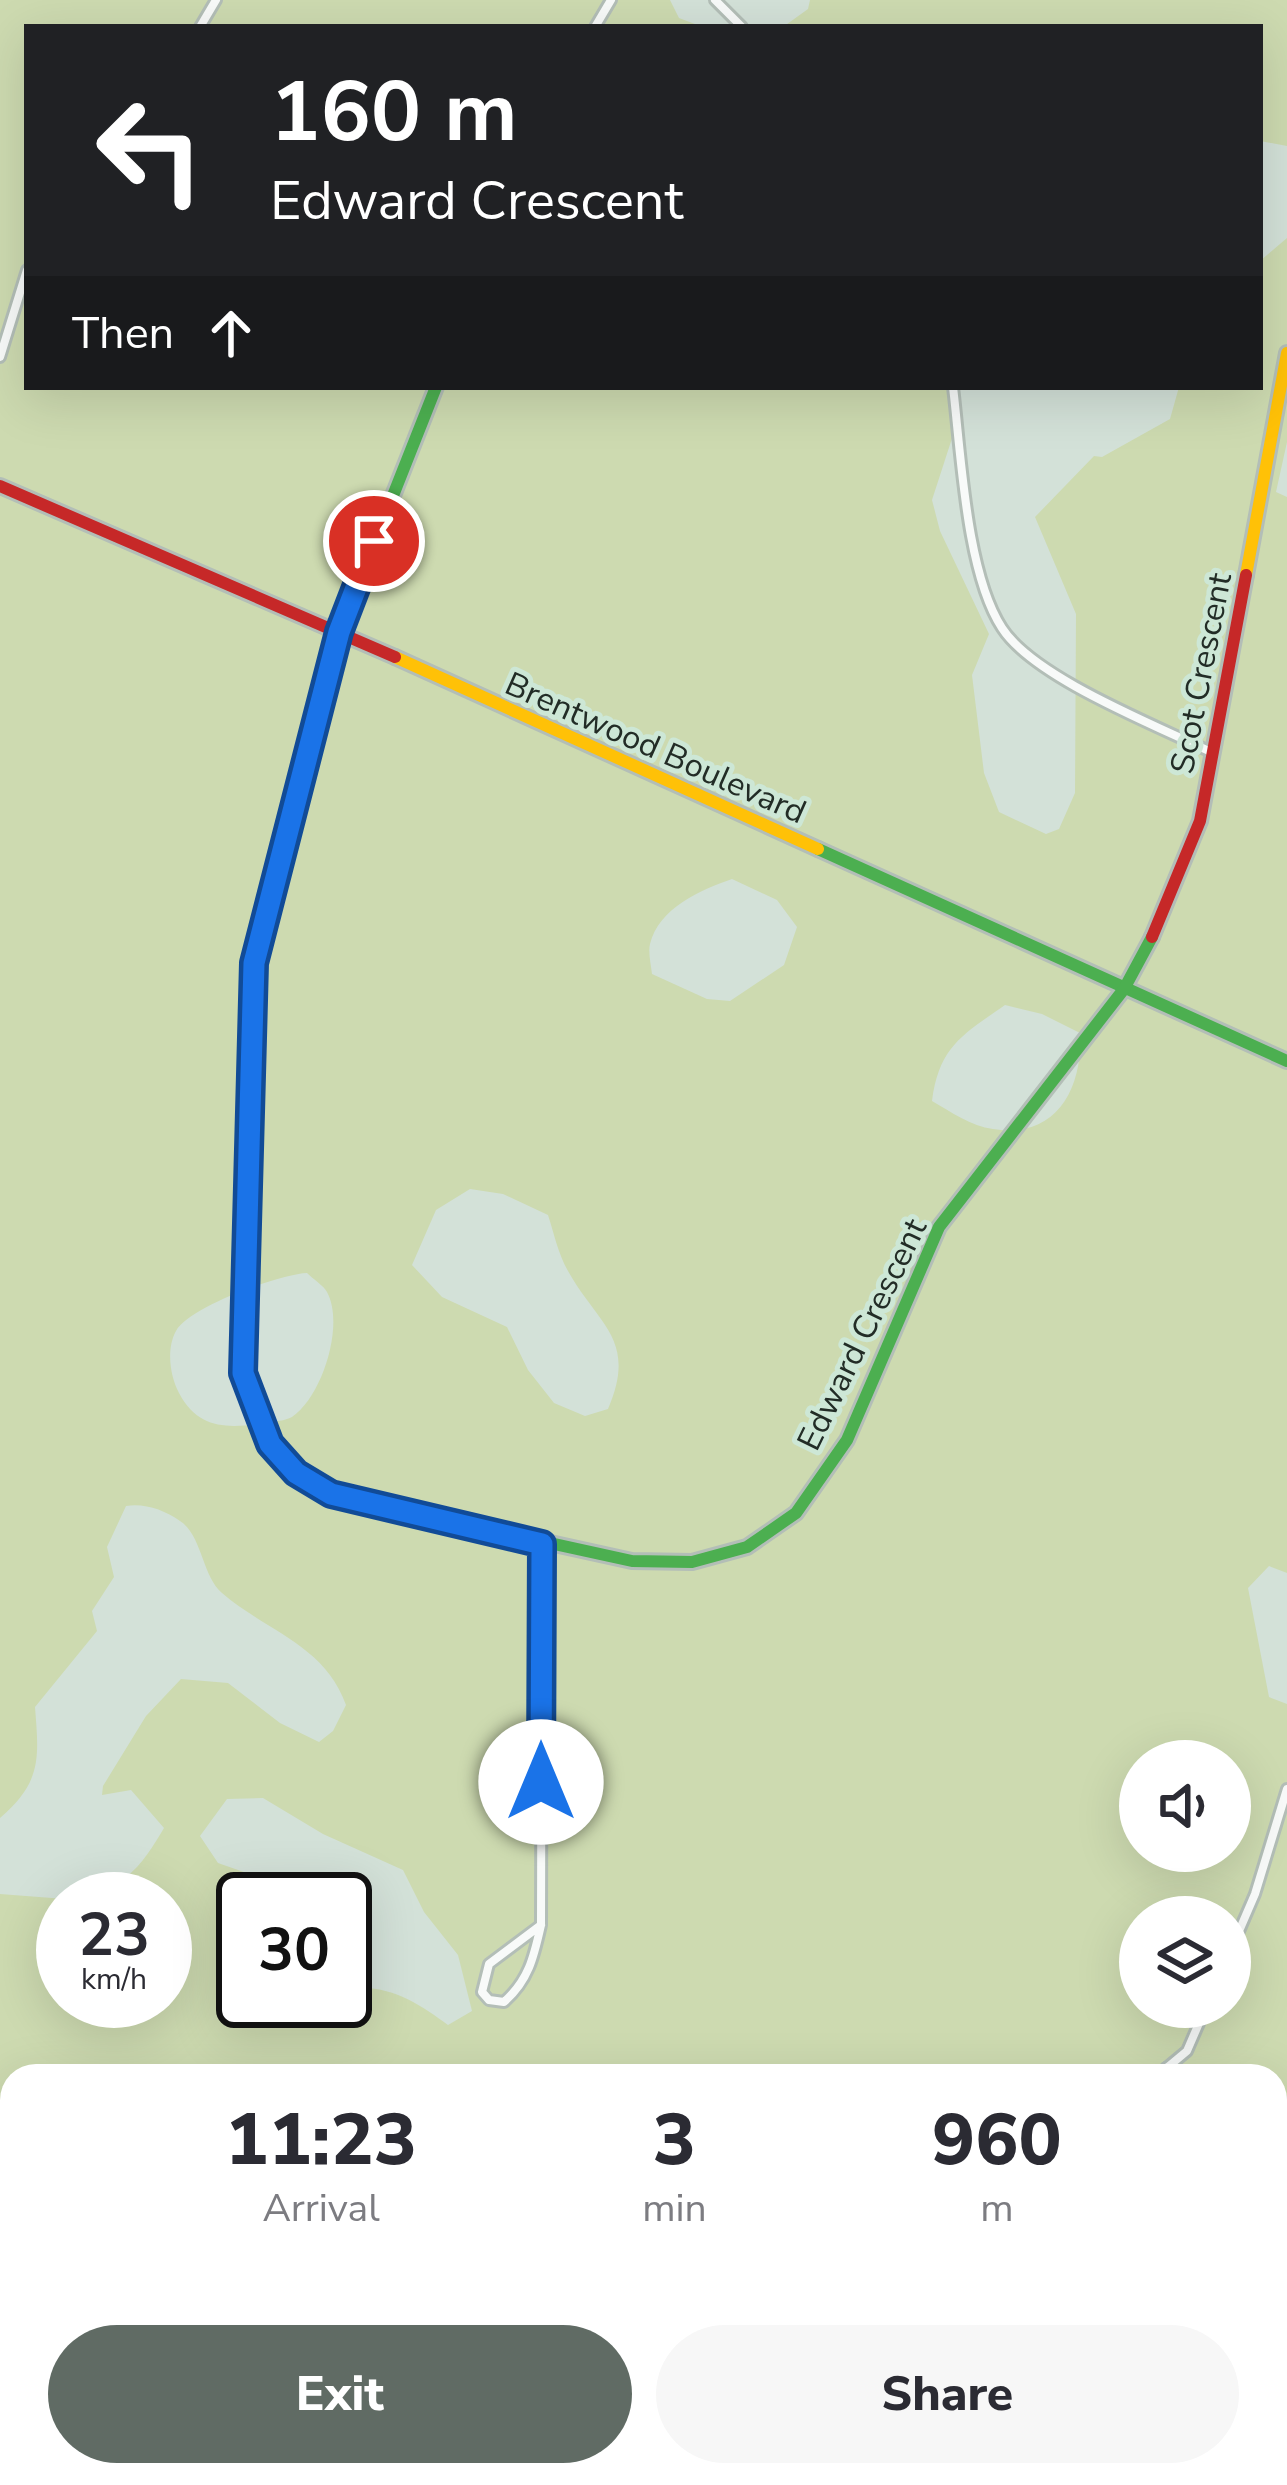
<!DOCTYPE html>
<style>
:root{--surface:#fff;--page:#f7f7f7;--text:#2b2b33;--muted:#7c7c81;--accent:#606b64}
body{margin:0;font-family:"Nunito Sans",sans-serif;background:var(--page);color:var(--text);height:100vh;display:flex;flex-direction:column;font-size:45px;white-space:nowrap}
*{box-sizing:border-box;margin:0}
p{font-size:39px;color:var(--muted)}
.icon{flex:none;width:66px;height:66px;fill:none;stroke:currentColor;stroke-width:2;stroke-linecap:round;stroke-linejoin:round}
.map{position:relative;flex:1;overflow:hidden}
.details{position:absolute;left:0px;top:2064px;width:1287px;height:423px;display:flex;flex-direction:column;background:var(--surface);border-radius:36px 36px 0 0;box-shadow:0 12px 48px #0002}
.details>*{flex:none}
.top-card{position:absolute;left:24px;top:24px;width:1239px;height:366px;border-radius:0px;box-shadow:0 12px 48px #0002;background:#202124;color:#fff;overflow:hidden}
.fabs{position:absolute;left:1119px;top:1740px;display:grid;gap:24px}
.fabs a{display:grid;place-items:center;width:132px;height:132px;border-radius:50%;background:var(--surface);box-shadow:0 12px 48px #0002;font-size:60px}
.speed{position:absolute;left:36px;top:1872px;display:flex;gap:24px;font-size:60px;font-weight:700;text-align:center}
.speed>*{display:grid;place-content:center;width:156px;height:156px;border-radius:50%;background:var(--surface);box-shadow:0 12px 48px #0002;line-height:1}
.speed small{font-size:30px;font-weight:400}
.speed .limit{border:6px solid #111;border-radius:18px;background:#fff;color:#111}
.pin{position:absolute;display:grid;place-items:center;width:102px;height:102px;color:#fff;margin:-51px;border:6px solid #fff;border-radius:50%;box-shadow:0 3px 12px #0007}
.me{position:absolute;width:132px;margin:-66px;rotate:0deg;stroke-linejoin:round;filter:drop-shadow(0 0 9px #0008)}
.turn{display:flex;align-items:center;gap:42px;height:252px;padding:0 48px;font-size:54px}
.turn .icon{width:156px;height:156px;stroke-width:2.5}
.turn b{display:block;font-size:84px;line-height:102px}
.then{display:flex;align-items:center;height:114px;padding:0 48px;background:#0003;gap:24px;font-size:45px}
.eta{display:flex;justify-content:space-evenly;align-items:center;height:204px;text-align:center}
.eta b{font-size:72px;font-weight:800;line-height:84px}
.cta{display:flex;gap:24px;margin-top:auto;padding:24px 48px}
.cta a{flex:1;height:138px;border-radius:72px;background:var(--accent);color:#fff;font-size:48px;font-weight:800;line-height:138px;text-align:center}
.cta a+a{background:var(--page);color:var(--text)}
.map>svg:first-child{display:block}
.green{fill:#cddab0;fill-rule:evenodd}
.water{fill:#6bbaba}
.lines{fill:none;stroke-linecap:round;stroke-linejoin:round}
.street-casing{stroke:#b3beb7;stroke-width:14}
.fast-casing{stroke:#b3beb7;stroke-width:18}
.slow-casing{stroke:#b3beb7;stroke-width:18}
.jam-casing{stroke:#b3beb7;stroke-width:18}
.street{stroke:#f8faf9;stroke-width:8}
.fast{stroke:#4caf50;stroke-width:12}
.slow{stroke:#ffc107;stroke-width:12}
.jam{stroke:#c62828;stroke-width:12}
.route-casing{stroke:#114b97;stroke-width:30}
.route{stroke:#1a73e8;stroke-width:21}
.labels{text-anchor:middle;stroke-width:10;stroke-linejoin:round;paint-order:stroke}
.street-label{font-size:33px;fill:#222c26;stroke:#cde7d6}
</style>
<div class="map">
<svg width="1287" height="2485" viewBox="0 0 1287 2485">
<rect width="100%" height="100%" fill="#d3e1d8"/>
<g class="green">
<path d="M0 0H670L679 18 703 27H27V387H951L956 426 932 500 940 531 989 634 972 675 984 773 999 812 1046 834 1059 829 1075 793 1076 614 1035 517 1094 456 1102 457 1170 419 1179 387H1260V261L1287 238V442L1276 492 1287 497V1573L1269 1566 1248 1588 1269 1697 1287 1704V2095L1275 2122V2076H12V2153L0 2139V1894L65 1899 63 2001H165V1899H70C124 1885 135 1877 164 1828L131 1790 102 1795 103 1786 146 1716 181 1679 228 1683 280 1723 319 1742 333 1731 346 1705C325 1645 266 1631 222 1593 202 1576 202 1535 180 1521 164 1510 145 1503 126 1506L107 1547 114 1577 92 1611 97 1631 35 1707C39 1758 42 1782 0 1818ZM732 879 777 900 797 927 784 965 730 1001 707 999 652 974C651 965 648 952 650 944 659 908 700 890 732 879ZM1005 1005 1042 1014 1080 1033C1083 1088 1057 1139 993 1129 971 1126 951 1112 932 1101 939 1047 962 1035 1005 1005ZM470 1189 503 1194 548 1215C554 1233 558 1254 568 1271 598 1325 638 1339 608 1409L585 1416 554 1403 528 1370 507 1327 442 1297 412 1265 436 1210ZM307 1273C313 1279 324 1286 327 1292 345 1325 322 1397 292 1417 285 1421 275 1421 266 1423 230 1428 199 1431 179 1393 170 1376 166 1349 176 1331 189 1307 280 1274 307 1273ZM1140 1761H1230V1851H1140ZM263 1798 323 1834 403 1870 424 1912 458 1955 472 2011 448 2025C419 2003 384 1981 345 1990V2001H243V1899H302L298 1891 218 1863 200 1836 227 1799ZM1140 1917H1230V2007H1140Z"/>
<path d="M810 0H1287V146L1260 141V27H783L808 9Z"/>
<path d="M0 2394 12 2396V2475H190L182 2485H0Z"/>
</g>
<path class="water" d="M1275 2436 1287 2456V2485H1131L1132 2475H1275Z"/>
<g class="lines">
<defs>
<g id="street">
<path d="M715 0 742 27"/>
<path d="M200 27 216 0"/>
<path d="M595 27 611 0"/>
<path d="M0 357 27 270"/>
<path d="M953 387C961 453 966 573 1002 628 1034 678 1158 726 1213 753"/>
<path d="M541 1925 489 1964 482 1992 489 2000 504 2002C529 1980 534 1956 541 1925L542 1544"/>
<path d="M1230 1952 1255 1894 1287 1789"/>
<path d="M1166 2068 1180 2076"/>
<path d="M1157 2076 1187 2051 1206 2007"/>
<path d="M1275 2126 1287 2131"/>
<path d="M0 2307 12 2312"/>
<path d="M141 2475 146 2485"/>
<path d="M970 2475 972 2485"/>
<path d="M473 2485 477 2475"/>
</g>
<g id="fast">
<path d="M818 849 1287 1061"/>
<path d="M266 917 339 632 436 387"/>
<path d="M404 1511 632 1561 692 1562 747 1547 796 1513 847 1440 939 1227 1124 989 1152 937"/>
</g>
<g id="slow">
<path d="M1246 575 1287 353"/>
<path d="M395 657 818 849"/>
</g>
<g id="jam">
<path d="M0 486 395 657"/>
<path d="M266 917 254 963 243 1373 270 1444 296 1473 331 1494 404 1511"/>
<path d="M1152 937 1200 821 1246 575"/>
</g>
</defs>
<use href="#street" class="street-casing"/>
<use href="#fast" class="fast-casing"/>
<use href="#slow" class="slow-casing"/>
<use href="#jam" class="jam-casing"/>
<use href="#street" class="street"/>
<use href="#fast" class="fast"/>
<use href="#slow" class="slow"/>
<use href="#jam" class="jam"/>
</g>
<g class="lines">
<defs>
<path id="route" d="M374 541 339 632 254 963 243 1373 270 1444 296 1473 331 1494 542 1544 541 1782"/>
</defs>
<use href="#route" class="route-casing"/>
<use href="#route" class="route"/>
</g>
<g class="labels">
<g class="street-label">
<text transform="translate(1200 673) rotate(-79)" y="12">Scot Crescent</text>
<text transform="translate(656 747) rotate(24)" y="12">Brentwood Boulevard</text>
<text transform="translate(861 1334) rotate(-64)" y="12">Edward Crescent</text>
</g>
</g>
</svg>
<div class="fabs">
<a><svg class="icon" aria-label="sound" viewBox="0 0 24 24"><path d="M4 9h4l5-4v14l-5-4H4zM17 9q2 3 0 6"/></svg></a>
<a><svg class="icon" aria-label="layers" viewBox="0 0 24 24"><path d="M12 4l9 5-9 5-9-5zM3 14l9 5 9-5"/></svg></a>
</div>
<div class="speed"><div>23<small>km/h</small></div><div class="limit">30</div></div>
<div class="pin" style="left:374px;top:541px;background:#d93025"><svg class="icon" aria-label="arrive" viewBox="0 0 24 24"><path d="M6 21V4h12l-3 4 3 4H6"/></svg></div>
<svg class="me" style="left:541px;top:1782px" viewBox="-20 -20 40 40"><circle r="19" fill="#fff"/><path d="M0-13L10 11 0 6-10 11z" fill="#1a73e8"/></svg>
<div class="top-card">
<div class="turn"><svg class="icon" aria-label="left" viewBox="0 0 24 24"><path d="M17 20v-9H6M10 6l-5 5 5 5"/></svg><div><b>160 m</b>Edward Crescent</div></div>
<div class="then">Then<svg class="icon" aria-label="ahead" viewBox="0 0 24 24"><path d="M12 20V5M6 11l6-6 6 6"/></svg></div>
</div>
<section class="details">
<div class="eta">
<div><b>11:23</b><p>Arrival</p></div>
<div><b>3</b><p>min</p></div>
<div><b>960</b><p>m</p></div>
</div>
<div class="cta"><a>Exit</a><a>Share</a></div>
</section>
</div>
